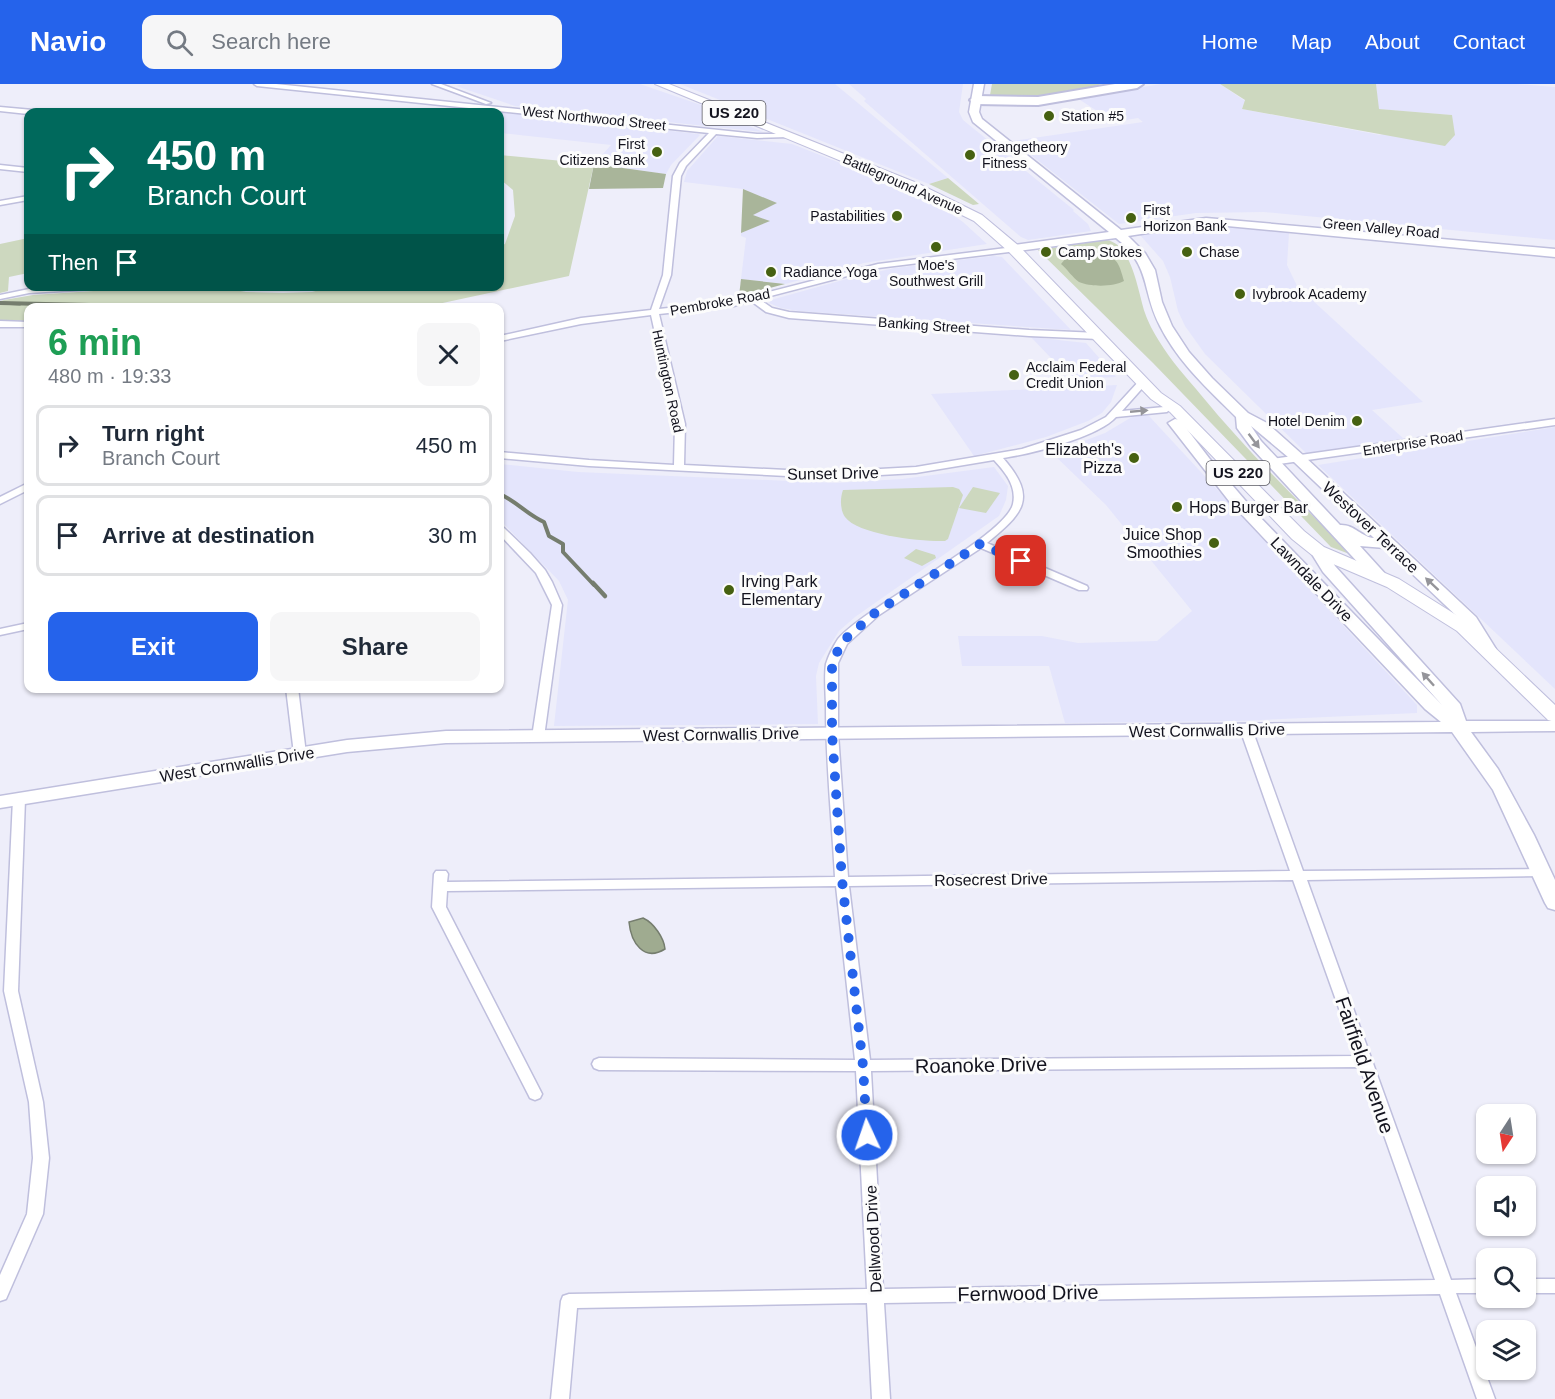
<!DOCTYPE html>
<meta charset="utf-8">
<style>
:root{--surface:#fff;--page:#f6f6f7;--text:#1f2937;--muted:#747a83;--line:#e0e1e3;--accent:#2563eb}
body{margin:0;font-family:Arial,sans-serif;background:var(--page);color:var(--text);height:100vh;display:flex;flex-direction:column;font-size:22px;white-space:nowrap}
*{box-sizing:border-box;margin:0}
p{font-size:20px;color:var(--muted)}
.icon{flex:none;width:33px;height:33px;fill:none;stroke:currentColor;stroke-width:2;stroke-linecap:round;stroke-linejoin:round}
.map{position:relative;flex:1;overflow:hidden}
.details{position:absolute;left:24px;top:219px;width:480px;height:390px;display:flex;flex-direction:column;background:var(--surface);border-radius:12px;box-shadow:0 2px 4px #0004}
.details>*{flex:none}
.guide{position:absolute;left:24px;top:24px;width:480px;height:183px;border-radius:12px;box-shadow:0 2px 4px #0004;background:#00695c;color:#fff;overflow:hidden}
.needle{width:39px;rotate:192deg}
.tools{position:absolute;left:1476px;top:1020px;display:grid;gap:12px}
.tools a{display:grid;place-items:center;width:60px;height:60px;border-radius:12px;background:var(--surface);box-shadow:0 2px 4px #0004;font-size:30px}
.pin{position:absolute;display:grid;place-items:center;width:51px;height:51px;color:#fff;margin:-26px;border-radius:12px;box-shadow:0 3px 9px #0006}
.me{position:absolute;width:66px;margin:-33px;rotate:357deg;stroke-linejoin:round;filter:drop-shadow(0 0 4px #0008)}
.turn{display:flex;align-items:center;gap:21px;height:126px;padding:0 24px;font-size:27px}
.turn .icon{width:78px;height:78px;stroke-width:2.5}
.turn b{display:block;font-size:42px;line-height:51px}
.then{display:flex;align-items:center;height:57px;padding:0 24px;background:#0003;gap:12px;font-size:22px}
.round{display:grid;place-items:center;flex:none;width:63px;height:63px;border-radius:12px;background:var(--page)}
.headline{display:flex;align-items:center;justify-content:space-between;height:102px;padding:0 24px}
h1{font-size:36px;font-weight:700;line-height:45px;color:#1e9e55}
.primary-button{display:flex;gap:12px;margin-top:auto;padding:12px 24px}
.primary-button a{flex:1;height:69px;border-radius:12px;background:var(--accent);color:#fff;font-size:24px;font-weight:700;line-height:69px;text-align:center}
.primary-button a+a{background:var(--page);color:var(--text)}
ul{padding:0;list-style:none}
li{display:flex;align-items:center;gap:18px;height:81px;margin:0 12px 9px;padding:0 12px;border:3px solid var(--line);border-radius:12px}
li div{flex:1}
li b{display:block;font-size:22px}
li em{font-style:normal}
header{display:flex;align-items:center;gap:36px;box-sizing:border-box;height:84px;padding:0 30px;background:var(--accent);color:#fff}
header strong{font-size:28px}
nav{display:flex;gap:33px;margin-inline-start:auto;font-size:21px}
.search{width:420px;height:54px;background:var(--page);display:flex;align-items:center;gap:15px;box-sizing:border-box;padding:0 21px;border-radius:12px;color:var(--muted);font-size:22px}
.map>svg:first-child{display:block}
.built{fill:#e4e5fc}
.green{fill:#cdd8bf}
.forest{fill:#a9b59a}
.water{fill:#9fab90;stroke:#757d6e;stroke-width:1.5}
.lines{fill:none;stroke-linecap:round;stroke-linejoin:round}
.stream-far2{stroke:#757d6e;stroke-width:3}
.stream-far1{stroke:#757d6e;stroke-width:4}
.stream{stroke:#757d6e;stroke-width:4.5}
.street-casing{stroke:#bfbfdd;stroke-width:3}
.secondary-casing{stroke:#bfbfdd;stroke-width:3}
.primary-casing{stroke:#bfbfdd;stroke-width:2}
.highway-casing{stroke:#bfbfdd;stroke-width:4}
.street{fill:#fff;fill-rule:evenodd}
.secondary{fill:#fff;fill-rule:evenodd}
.primary{fill:#fff;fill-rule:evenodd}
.highway{fill:#fff;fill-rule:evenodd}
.oneway{fill:#95959a}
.route{stroke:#2563eb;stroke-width:10;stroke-dasharray:0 18}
.poi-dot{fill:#466111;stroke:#fcfcfc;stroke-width:2}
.labels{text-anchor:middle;stroke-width:6;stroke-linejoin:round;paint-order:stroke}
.far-poi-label{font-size:14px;fill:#13131e;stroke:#fcfcfc;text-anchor:start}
.far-street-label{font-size:14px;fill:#13131e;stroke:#fcfcfc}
.shield{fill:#fcfcfc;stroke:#595961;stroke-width:1.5}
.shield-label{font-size:15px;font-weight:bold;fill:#13131e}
.poi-label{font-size:16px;fill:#13131e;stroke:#fcfcfc;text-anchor:end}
.street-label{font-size:16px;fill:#13131e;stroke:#fcfcfc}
.near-street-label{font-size:20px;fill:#13131e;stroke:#fcfcfc}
</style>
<header>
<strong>Navio</strong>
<div class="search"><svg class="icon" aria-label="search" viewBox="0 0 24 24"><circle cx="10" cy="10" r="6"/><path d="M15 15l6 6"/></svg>Search here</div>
<nav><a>Home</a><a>Map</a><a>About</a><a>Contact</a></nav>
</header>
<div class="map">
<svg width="1555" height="1315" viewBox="0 0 1555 1315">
<rect width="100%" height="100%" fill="#eeeefa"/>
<g class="built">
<path d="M463 0H640L701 21 763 48 515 22 456 2Z"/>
<path d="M680 0H835L948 94 929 100Z"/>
<path d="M849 0H963L959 28 963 36 1074 126 1073 127 1088 140 1091 147 1028 156 1021 153 864 17 866 15Z"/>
<path d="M1161 0H1220L1245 17 1242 25 1380 51 1452 31 1378 25 1376 0H1516L1555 3V156L1264 128 1196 129 1119 140 1013 57 1143 38 1138 34 1114 38 1077 14Z"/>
<path d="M470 24 698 50 700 51 671 81 666 90 594 80 611 61 500 49V28H465Z"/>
<path d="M718 52 792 60 886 97 938 121 963 138 987 160 864 179 785 200 741 195 746 154 741 152V149L769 137 752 131 776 119 743 105 684 98 687 87Z"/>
<path d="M1217 140 1284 146 1289 149 1287 181 1297 202 1423 318 1372 326 1404 355 1306 369 1205 270 1185 242 1178 227 1170 193 1163 177 1140 151Z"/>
<path d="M993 172 1002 173 1071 246 798 227 781 224 769 219 771 216 850 194 895 184Z"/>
<path d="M1031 253 1086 259 1116 293 1071 295Z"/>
<path d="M1117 301 1111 318 1102 329 1088 337 1046 353 974 372 931 310Z"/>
<path d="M1145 331 1149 332 1417 621V629L1238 637 1065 639 1049 582H962L958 552H1042L1078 559 1157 557 1192 527 1106 421 1052 369 1105 349 1132 333Z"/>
<path d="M1555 343V605L1318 381Z"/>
<path d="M500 380 578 388 836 399 902 395 994 383 1008 402 1006 416 999 432 855 533 839 547 819 579 816 592 818 640 554 642 568 516 559 497 500 436Z"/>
</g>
<g class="green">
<path d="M992 0H1102C1072 9 1022 17 990 11Z"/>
<path d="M1220 0H1376L1379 25 1452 31 1455 51 1445 62 1242 25 1245 16Z"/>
<path d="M500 71 594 80 569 192 424 223 28 224V237L0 236V217L4 216 33 211 154 203H219L246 208 283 209 312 208 334 202H500V162L505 160 515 132 513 106 500 95Z"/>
<path d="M948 94 979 120 973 121 929 100Z"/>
<path d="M28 154V189L9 193 8 207 0 209V160Z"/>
<path d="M1106 156C1132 159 1138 208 1145 229 1148 238 1154 249 1159 257 1171 277 1187 294 1201 311 1248 368 1300 419 1352 471L1331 463 1153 279 1038 166Z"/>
<path d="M953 403 959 405 963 411 948 455 945 457C923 458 858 451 845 433 840 426 840 414 843 406Z"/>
<path d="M973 403 1000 409 986 429 959 424Z"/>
<path d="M916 465 935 471 936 474 922 482 904 474Z"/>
</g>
<g class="forest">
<path d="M594 80 666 90 663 104 589 105Z"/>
<path d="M743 105 777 119 753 131 770 137 741 149Z"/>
<path d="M1097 168C1117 172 1119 179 1124 197 1114 203 1090 203 1079 198 1073 194 1067 185 1061 180L1066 174Z"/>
<path d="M741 195 785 200 739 212Z"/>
</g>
<path class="water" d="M643 834C654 839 664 854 665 865 644 878 631 859 629 838Z"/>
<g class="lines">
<path class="stream-far2" d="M0 219 20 220"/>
<g class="stream-far1">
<path d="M0 219 90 221 120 224"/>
<path d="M500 410C517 418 528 431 544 438L549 452 563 460V468L594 501"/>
</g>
<path class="stream" d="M593 499 605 512"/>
<defs>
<g id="street">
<path d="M254 0H276L757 50H790V52L788 53 757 54 716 50 686 82 681 92 671 191 659 225 734 217 878 180 1014 163H1017V167L878 184 759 215 772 224 789 228 1029 246 1099 249 1103 252 1099 255 1029 252 789 234 766 228 751 217 734 222 659 230 685 340 684 381 826 388 916 383 1022 365 1081 346 1106 333 1140 296H1146V300L1122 327 1164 323 1169 326 1167 328 1116 333C1098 353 1031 370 1003 374 1039 415 1022 430 987 459L1087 502 1088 504 1087 506H1079L981 464 879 531 847 560 838 579V649L848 793 1290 787 1240 645 1246 641 1252 645 1303 787 1546 785 1548 788 1546 791 1541 792 1307 796 1451 1196 1486 1195V1209H1456L1495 1315H1477L1440 1210 884 1219 890 1315H872L867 1219 577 1224 569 1315H551L561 1217 563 1212 569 1210 867 1205 856 987 599 986 594 984 592 980 594 976 599 974 855 976 836 802 447 807 446 823 542 1010 540 1014 535 1016 530 1014 528 1010 432 823 434 790 436 787H446L448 790 447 798 835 793C832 737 826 681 826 625 826 611 824 594 826 580 828 573 834 561 838 555 869 520 1005 453 1013 420 1017 402 1005 388 994 376L916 389 826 394 589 382 500 374V368L589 376 674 381 675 340 651 231 581 240 500 257V252L581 234 651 226 663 191 673 92 680 79 709 49 257 2ZM1293 796 1356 972 870 976 849 802ZM1360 983 1435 1196 883 1205 871 987Z"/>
<path d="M432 0H441L491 19 486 20Z"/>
<path d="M0 23 33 26 36 28 28 30 0 27Z"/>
<path d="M0 81 28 84V88L0 85Z"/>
<path d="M28 112V116L0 121V117Z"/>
<path d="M63 202H116L112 204 29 209 0 215V211L29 205Z"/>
<path d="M0 237 28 238V243H0Z"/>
<path d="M1555 335V341L1272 381 1267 378 1272 375Z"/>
<path d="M28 399V406L0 420V413Z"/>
<path d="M500 443 504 444 530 469 545 486 552 498 562 521 544 653 538 657 532 653 552 521 536 489 500 451Z"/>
<path d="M28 539V545L0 551V545Z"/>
<path d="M286 604H298L306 670 300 674 294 670Z"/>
<path d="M19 711 25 715 18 907 43 1018 49 1074 43 1130 6 1215 0 1217V1191L27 1130 33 1074 29 1018 4 907 13 715Z"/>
<rect x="1526" y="1195" width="29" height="14"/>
</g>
<g id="secondary">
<path d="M974 0H984L979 28 982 35 1121 146 1206 134 1555 165V173L1206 140 1128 152 1145 169 1155 186 1162 218 1172 242 1189 268 1212 294 1248 329 1267 339 1304 372 1476 533 1496 565 1494 569H1482L1464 539 1385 464 1360 462 1389 494 1387 497H1375L1251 363 1237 344 1236 333C1208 305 1178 278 1160 242 1141 206 1152 183 1116 154L1010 168 1008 165 1014 161 1109 148 973 38 969 28ZM1251 342 1294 378 1374 454C1361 453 1354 440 1340 441L1261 357Z"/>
<path d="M1175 335 1180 336 1209 374 1256 429 1442 621 1323 488 1310 467 1312 464H1324L1335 482 1460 620 1466 637H1555V647L1471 648 1498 685 1534 751 1555 796V826L1548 824 1545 819 1493 706 1452 648 446 659 347 668 0 724V712L347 656 446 647 1441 638 1425 625 1229 417 1168 339Z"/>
</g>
<path id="primary" d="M655 0H669L917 99 982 131 1019 162 1161 309 1180 322 1304 447 1324 463 1399 495 1469 539 1555 621V638L1548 636 1457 547 1387 503 1312 471 1292 455 1170 328 1151 315 1009 168 974 137 909 105Z"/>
<path id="highway" d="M1115 0H1143L1137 4 1038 21 976 20 970 16 976 12 1038 13Z"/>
</defs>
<use href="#street" class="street-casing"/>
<use href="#secondary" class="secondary-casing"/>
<use href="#primary" class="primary-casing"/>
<use href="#highway" class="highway-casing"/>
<use href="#street" class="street"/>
<use href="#secondary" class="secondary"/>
<use href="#primary" class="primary"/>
<use href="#highway" class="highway"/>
</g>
<defs><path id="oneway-solid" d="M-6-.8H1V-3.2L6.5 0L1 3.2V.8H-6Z" transform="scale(1.5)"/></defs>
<g class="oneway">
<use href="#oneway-solid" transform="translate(1139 327) rotate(-5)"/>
<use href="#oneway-solid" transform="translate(1254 357) rotate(53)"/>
<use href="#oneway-solid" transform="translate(1432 500) rotate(-137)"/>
<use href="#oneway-solid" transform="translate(1428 595) rotate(-132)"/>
</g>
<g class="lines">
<path class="route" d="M867 1051 863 982 842 796 832 649V579L842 558 875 529 980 460 1021 477"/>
</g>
<g class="poi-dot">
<circle cx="1049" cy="32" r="6"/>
<circle cx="657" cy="68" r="6"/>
<circle cx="970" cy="71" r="6"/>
<circle cx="897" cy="132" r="6"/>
<circle cx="1131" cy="134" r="6"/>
<circle cx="936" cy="163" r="6"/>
<circle cx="1046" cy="168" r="6"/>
<circle cx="1187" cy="168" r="6"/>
<circle cx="771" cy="188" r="6"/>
<circle cx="1240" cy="210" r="6"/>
<circle cx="1014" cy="291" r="6"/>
<circle cx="1357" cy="337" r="6"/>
<circle cx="1134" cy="374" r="6"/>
<circle cx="1177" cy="423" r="6"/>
<circle cx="1214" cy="459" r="6"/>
<circle cx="729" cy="506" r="6"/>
</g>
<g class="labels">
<g class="far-poi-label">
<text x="1061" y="37">Station #5</text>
<text x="645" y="65" text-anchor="end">First<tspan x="645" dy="16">Citizens Bank</tspan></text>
<text x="982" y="68">Orangetheory<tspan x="982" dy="16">Fitness</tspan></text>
<text x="1143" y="131">First<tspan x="1143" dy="16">Horizon Bank</tspan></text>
<text x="885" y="137" text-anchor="end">Pastabilities</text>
<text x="1058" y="173">Camp Stokes</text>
<text x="1199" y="173">Chase</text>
<text x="936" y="186" text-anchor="middle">Moe's<tspan x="936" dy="16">Southwest Grill</tspan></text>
<text x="783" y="193">Radiance Yoga</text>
<text x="1252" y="215">Ivybrook Academy</text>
<text x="1026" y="288">Acclaim Federal<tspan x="1026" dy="16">Credit Union</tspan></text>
<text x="1345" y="342" text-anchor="end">Hotel Denim</text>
</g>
<g class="far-street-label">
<text transform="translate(594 34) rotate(6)" y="5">West Northwood Street</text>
<text transform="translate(903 100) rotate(24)" y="5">Battleground Avenue</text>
<text transform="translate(1381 144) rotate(5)" y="5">Green Valley Road</text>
<text transform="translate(720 218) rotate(-10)" y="5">Pembroke Road</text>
<text transform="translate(924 241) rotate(4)" y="5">Banking Street</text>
<text transform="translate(668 297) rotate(78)" y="5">Huntington Road</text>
<text transform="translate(1413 359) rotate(-9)" y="5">Enterprise Road</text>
</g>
<g class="shield">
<rect x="702.5" y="17" width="63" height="24" rx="4.5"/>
<rect x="1206.5" y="377" width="63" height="24" rx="4.5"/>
</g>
<g class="shield-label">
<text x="734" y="34">US 220</text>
<text x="1238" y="394">US 220</text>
</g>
<g class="poi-label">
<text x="1122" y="371">Elizabeth's<tspan x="1122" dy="18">Pizza</tspan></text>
<text x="1189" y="429" text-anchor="start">Hops Burger Bar</text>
<text x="1202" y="456">Juice Shop<tspan x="1202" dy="18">Smoothies</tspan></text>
<text x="741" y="503" text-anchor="start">Irving Park<tspan x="741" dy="18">Elementary</tspan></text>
</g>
<g class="street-label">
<text transform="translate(833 389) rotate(-1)" y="6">Sunset Drive</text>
<text transform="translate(1371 443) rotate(43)" y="6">Westover Terrace</text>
<text transform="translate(1312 495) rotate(46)" y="6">Lawndale Drive</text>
<text transform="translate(1207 646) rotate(-1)" y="6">West Cornwallis Drive</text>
<text transform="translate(721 650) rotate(-1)" y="6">West Cornwallis Drive</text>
<text transform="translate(237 680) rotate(-9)" y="6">West Cornwallis Drive</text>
<text transform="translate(991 795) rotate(-1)" y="6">Rosecrest Drive</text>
<text transform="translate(873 1155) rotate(-93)" y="6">Dellwood Drive</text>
</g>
<g class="near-street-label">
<text transform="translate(981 981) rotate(-1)" y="7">Roanoke Drive</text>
<text transform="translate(1365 981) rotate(71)" y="7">Fairfield Avenue</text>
<text transform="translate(1028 1209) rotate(-1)" y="7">Fernwood Drive</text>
</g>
</g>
</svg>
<div class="tools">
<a><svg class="needle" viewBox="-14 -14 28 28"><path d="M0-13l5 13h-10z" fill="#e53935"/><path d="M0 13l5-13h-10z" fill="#747a83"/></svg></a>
<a><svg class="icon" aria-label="sound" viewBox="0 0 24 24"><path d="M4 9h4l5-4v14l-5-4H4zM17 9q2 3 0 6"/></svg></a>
<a><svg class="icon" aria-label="search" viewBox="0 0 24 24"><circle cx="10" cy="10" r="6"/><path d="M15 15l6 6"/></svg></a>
<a><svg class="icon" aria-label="layers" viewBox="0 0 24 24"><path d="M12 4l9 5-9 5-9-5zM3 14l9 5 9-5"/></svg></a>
</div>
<div class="pin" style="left:1021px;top:477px;background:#d93025"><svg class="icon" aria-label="arrive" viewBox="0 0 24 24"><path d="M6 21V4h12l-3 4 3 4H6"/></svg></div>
<svg class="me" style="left:867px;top:1051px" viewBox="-20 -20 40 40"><circle r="17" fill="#2563eb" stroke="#fff" stroke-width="3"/><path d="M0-11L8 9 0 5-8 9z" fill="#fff"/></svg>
<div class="guide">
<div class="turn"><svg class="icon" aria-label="right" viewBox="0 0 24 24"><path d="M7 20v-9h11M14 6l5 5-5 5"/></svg><div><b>450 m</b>Branch Court</div></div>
<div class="then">Then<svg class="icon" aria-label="arrive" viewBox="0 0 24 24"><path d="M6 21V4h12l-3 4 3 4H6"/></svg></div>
</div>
<section class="details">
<div class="headline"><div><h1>6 min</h1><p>480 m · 19:33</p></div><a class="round"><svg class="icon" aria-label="close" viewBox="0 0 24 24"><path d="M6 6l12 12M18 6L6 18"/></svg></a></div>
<ul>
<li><svg class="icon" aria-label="right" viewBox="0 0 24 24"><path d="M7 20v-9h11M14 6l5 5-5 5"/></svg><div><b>Turn right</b><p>Branch Court</p></div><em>450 m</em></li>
<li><svg class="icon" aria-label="arrive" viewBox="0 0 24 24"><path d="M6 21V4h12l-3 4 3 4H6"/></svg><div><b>Arrive at destination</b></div><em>30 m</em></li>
</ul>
<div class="primary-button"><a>Exit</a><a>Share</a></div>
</section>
</div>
